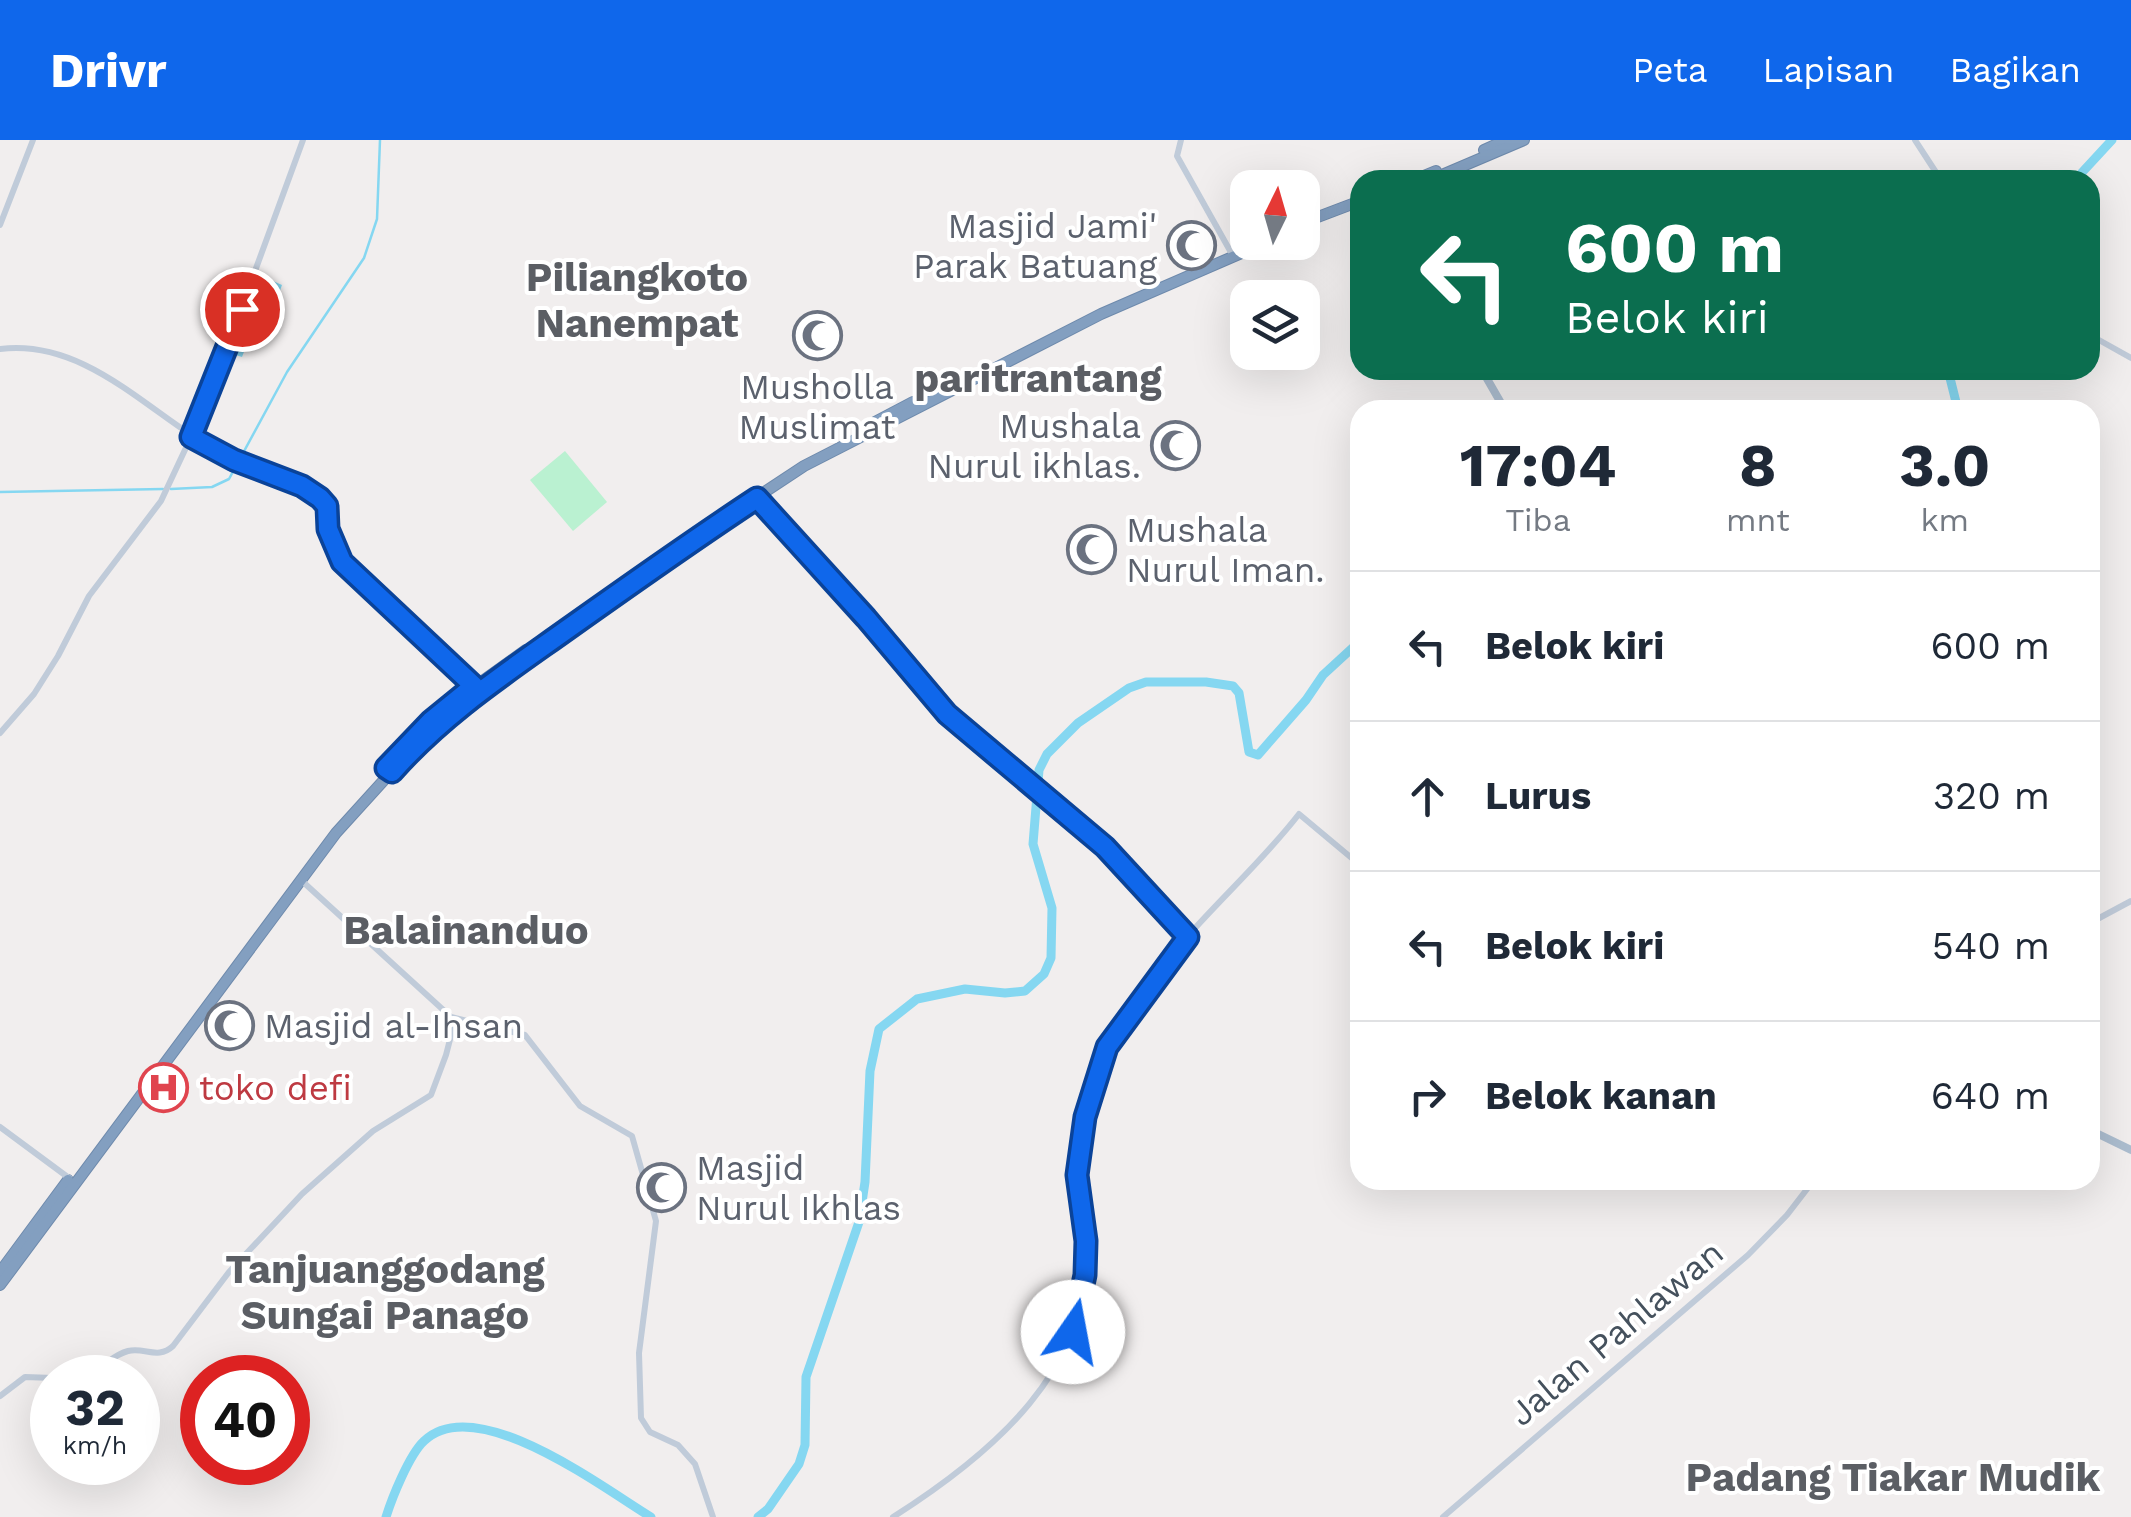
<!DOCTYPE html>
<html lang="id">
<style>
:root{--surface:#fff;--page:#f6f6f7;--text:#1f2937;--muted:#747a83;--line:#e0e1e3;--accent:#0f67eb}
body{margin:0;font-family:"Work Sans",sans-serif;background:var(--page);color:var(--text);height:100vh;display:flex;flex-direction:column;font-size:38px;white-space:nowrap}
*{box-sizing:border-box;margin:0}
p{font-size:32px;color:var(--muted)}
.icon{flex:none;width:55px;height:55px;fill:none;stroke:currentColor;stroke-width:2;stroke-linecap:round;stroke-linejoin:round}
.map{position:relative;flex:1;overflow:hidden}
.side{position:absolute;left:1350px;top:260px;width:750px;height:790px;display:flex;flex-direction:column;background:var(--surface);border-radius:30px;box-shadow:0 10px 40px #0002}
.side>*{flex:none}
.hud{position:absolute;left:1350px;top:30px;width:750px;height:210px;border-radius:30px;box-shadow:0 10px 40px #0002;background:#0b6e4f;color:#fff;overflow:hidden}
.needle{width:65px;rotate:5deg}
.controls{position:absolute;left:1230px;top:30px;display:grid;gap:20px}
.controls a{display:grid;place-items:center;width:90px;height:90px;border-radius:20px;background:var(--surface);box-shadow:0 10px 40px #0002;font-size:50px}
.speed{position:absolute;left:30px;top:1215px;display:flex;gap:20px;font-size:50px;font-weight:700;text-align:center}
.speed>*{display:grid;place-content:center;width:130px;height:130px;border-radius:50%;background:var(--surface);box-shadow:0 10px 40px #0002;line-height:1}
.speed small{font-size:25px;font-weight:400}
.speed .limit{border:15px solid #d22;background:#fff;color:#111}
.pin{position:absolute;display:grid;place-items:center;width:85px;height:85px;color:#fff;margin:-42px;border:5px solid #fff;border-radius:50%;box-shadow:0 2px 10px #0007}
.me{position:absolute;width:110px;margin:-55px;rotate:12deg;stroke-linejoin:round;filter:drop-shadow(0 0 8px #0008)}
.turn{display:flex;align-items:center;gap:35px;height:210px;padding:0 50px;font-size:45px}
.turn .icon{width:130px;height:130px;stroke-width:2.5}
.turn b{display:block;font-size:70px;line-height:85px}
.eta{display:flex;justify-content:space-evenly;align-items:center;height:170px;text-align:center}
.eta b{font-size:60px;font-weight:700;line-height:70px}
ul{padding:0;list-style:none}
li{display:flex;align-items:center;gap:30px;height:150px;padding:0 50px;border-top:2px solid var(--line)}
li div{flex:1}
li b{display:block;font-size:38px}
li em{font-style:normal}
header{display:flex;align-items:center;gap:60px;box-sizing:border-box;height:140px;padding:0 50px;background:var(--accent);color:#fff}
header strong{font-size:48px}
nav{display:flex;gap:55px;margin-inline-start:auto;font-size:35px}
.map>svg:first-child{display:block}
.green{fill:#baf1d1}
.water{fill:#85d7f1}
.lines{fill:none;stroke-linecap:round;stroke-linejoin:round}
.stream{stroke:#85d7f1;stroke-width:2.5}
.river{stroke:#85d7f1;stroke-width:9}
.highway-casing{stroke:#6e8aac;stroke-width:12}
.secondary{stroke:#c0cbd9;stroke-width:6}
.primary{stroke:#acbdcf;stroke-width:8}
.highway{stroke:#839fc0;stroke-width:10}
.route-casing{stroke:#0a4399;stroke-width:25}
.route{stroke:#0f67eb;stroke-width:18}
.labels{text-anchor:middle;stroke-width:8;stroke-linejoin:round;paint-order:stroke}
.worship-label{font-size:35px;fill:#5b616d;stroke:#fff;text-anchor:start}
.health-label{font-size:35px;fill:#be3a42;stroke:#fff;text-anchor:start}
.street-label{font-size:35px;fill:#45515d;stroke:#fff}
.quarter-label{font-size:40px;font-weight:bold;fill:#5b5e64;stroke:#fff}
</style>
<header>
<strong>Drivr</strong>
<nav><a>Peta</a><a>Lapisan</a><a>Bagikan</a></nav>
</header>
<div class="map">
<svg width="2131" height="1377" viewBox="0 0 2131 1377">
<rect width="100%" height="100%" fill="#f1eeee"/>
<path class="green" d="M565 311 607 362 573 391 530 340Z"/>
<g class="water">
<path d="M273 141 282 145 271 175H267L271 177 259 208 250 205Z"/>
<path d="M252 153 264 158 259 171 256 170 259 172 242 217 229 213Z"/>
</g>
<g class="lines">
<g class="stream">
<path d="M171 349 212 347 229 339 287 232 364 118 377 79 380 0"/>
<path d="M0 352 163 349"/>
</g>
<g class="river">
<path d="M2075 40 2112 0"/>
<path d="M1948 230 1958 270"/>
<path d="M386 1377C392 1358 409 1315 424 1301 476 1251 603 1348 651 1377"/>
<path d="M758 1377 768 1369 799 1324 805 1305 806 1237 859 1082 865 1042 870 931 879 889 917 859 965 849 1005 853 1025 851 1044 834 1051 818 1052 768 1033 704 1039 630 1047 614 1078 583 1129 548 1146 542H1206L1233 546 1239 553 1249 612 1258 615 1306 560 1323 535 1360 501"/>
</g>
<defs>
<g id="highway">
<path d="M1484 10 1506 0"/>
<path d="M1414 40 1436 31"/>
<path d="M1430 40 1524 0"/>
<path d="M1302 83 1360 61"/>
<path d="M875 282 913 262"/>
<path d="M421 591 445 568 526 510"/>
<path d="M0 1132 68 1040"/>
<path d="M0 1145 336 693 414 607 449 574 668 416 804 326 1101 174 1267 102"/>
</g>
</defs>
<use href="#highway" class="highway-casing"/>
<g class="secondary">
<path d="M1181 0 1177 16 1233 116"/>
<path d="M1915 0 1941 40"/>
<path d="M0 85 33 0"/>
<path d="M2090 195 2131 218"/>
<path d="M0 209C87 198 151 276 222 314 253 331 293 336 320 357 334 369 328 402 341 420 353 436 371 449 385 462 415 490 445 519 474 547"/>
<path d="M757 358 866 478 934 561 1106 708 1187 797"/>
<path d="M0 593 34 554 58 516 89 456 161 361 191 297 225 213 303 0"/>
<path d="M302 741 451 877 525 895 580 966 632 996 656 1081 639 1213 641 1278 650 1292 678 1305 695 1324 713 1377"/>
<path d="M2090 783 2131 761"/>
<path d="M0 987 69 1038"/>
<path d="M71 1238C102 1234 108 1216 128 1211 145 1207 158 1220 173 1206L229 1132 302 1054 373 991 431 955 446 915 454 884 452 878"/>
<path d="M0 1256 25 1237 53 1238"/>
<path d="M893 1377C989 1316 1097 1228 1085 1100 1084 1082 1078 1066 1077 1048 1075 1008 1090 943 1107 908 1114 892 1128 878 1138 864 1154 842 1169 818 1187 797 1224 755 1265 718 1299 674L1360 725"/>
<path d="M1443 1377 1748 1115 1787 1075 1814 1040"/>
</g>
<g class="primary">
<path d="M1482 230 1505 270"/>
<path d="M2090 990 2131 1010"/>
</g>
<use href="#highway" class="highway"/>
</g>
<g class="lines">
<defs>
<path id="route" d="M242 169 191 297 234 320 302 346 320 358 327 366 328 389 342 422 474 546 431 581 386 628 392 632C443 574 506 533 569 488 631 444 693 400 757 358L866 478 947 574 1105 707 1188 797 1107 907 1085 977 1077 1035 1086 1101 1085 1135 1073 1192"/>
</defs>
<use href="#route" class="route-casing"/>
<use href="#route" class="route"/>
</g>
<defs>
<symbol id="mosque-ring" viewBox="-11 -11 22 22"><circle r="9.5" fill="#fff" stroke="#6b7280" stroke-width="1.5"/><path d="M3.5-4.9A6 6 0 1 0 3.5 4.9A5 5 0 1 1 3.5-4.9Z" fill="#6b7280"/></symbol>
<symbol id="hospital-ring" viewBox="-11 -11 22 22"><circle r="9.5" fill="#fff" stroke="#e0444e" stroke-width="1.5"/><path d="M-5-5h3v3.5h4V-5h3V5h-3V1.5h-4V5h-3Z" fill="#e0444e"/></symbol>
</defs>
<g fill-rule="evenodd">
<use href="#mosque-ring" x="1164" y="78" width="55" height="55"/>
<use href="#mosque-ring" x="790" y="168" width="55" height="55"/>
<use href="#mosque-ring" x="1148" y="278" width="55" height="55"/>
<use href="#mosque-ring" x="1064" y="382" width="55" height="55"/>
<use href="#mosque-ring" x="202" y="858" width="55" height="55"/>
<use href="#hospital-ring" x="136" y="920" width="55" height="55"/>
<use href="#mosque-ring" x="634" y="1020" width="55" height="55"/>
</g>
<g class="labels">
<g class="worship-label">
<text x="1157" y="98" text-anchor="end">Masjid Jami'<tspan x="1157" dy="40">Parak Batuang</tspan></text>
<text x="817" y="259" text-anchor="middle">Musholla<tspan x="817" dy="40">Muslimat</tspan></text>
<text x="1141" y="298" text-anchor="end">Mushala<tspan x="1141" dy="40">Nurul ikhlas.</tspan></text>
<text x="1126" y="402">Mushala<tspan x="1126" dy="40">Nurul Iman.</tspan></text>
<text x="264" y="898">Masjid al-Ihsan</text>
<text x="696" y="1040">Masjid<tspan x="696" dy="40">Nurul Ikhlas</tspan></text>
</g>
<g class="health-label">
<text x="199" y="960">toko defi</text>
</g>
<g class="street-label">
<text transform="translate(1616 1193) rotate(-40)" y="12">Jalan Pahlawan</text>
</g>
<g class="quarter-label">
<text x="637" y="151">Piliangkoto<tspan x="637" dy="46">Nanempat</tspan></text>
<text x="1038" y="252">paritrantang</text>
<text x="466" y="804">Balainanduo</text>
<text x="385" y="1143">Tanjuanggodang<tspan x="385" dy="46">Sungai Panago</tspan></text>
<text x="1893" y="1351">Padang Tiakar Mudik</text>
</g>
</g>
</svg>
<div class="controls">
<a><svg class="needle" viewBox="-14 -14 28 28"><path d="M0-13l5 13h-10z" fill="#e53935"/><path d="M0 13l5-13h-10z" fill="#747a83"/></svg></a>
<a><svg class="icon" aria-label="layers" viewBox="0 0 24 24"><path d="M12 4l9 5-9 5-9-5zM3 14l9 5 9-5"/></svg></a>
</div>
<div class="speed"><div>32<small>km/h</small></div><div class="limit">40</div></div>
<div class="pin" style="left:242px;top:169px;background:#d93025"><svg class="icon" aria-label="arrive" viewBox="0 0 24 24"><path d="M6 21V4h12l-3 4 3 4H6"/></svg></div>
<svg class="me" style="left:1073px;top:1192px" viewBox="-20 -20 40 40"><circle r="19" fill="#fff"/><path d="M0-13L10 11 0 6-10 11z" fill="#0f67eb"/></svg>
<div class="hud">
<div class="turn"><svg class="icon" aria-label="left" viewBox="0 0 24 24"><path d="M17 20v-9H6M10 6l-5 5 5 5"/></svg><div><b>600 m</b>Belok kiri</div></div>
</div>
<section class="side">
<div class="eta">
<div><b>17:04</b><p>Tiba</p></div>
<div><b>8</b><p>mnt</p></div>
<div><b>3.0</b><p>km</p></div>
</div>
<ul>
<li><svg class="icon" aria-label="left" viewBox="0 0 24 24"><path d="M17 20v-9H6M10 6l-5 5 5 5"/></svg><div><b>Belok kiri</b></div><em>600 m</em></li>
<li><svg class="icon" aria-label="ahead" viewBox="0 0 24 24"><path d="M12 20V5M6 11l6-6 6 6"/></svg><div><b>Lurus</b></div><em>320 m</em></li>
<li><svg class="icon" aria-label="left" viewBox="0 0 24 24"><path d="M17 20v-9H6M10 6l-5 5 5 5"/></svg><div><b>Belok kiri</b></div><em>540 m</em></li>
<li><svg class="icon" aria-label="right" viewBox="0 0 24 24"><path d="M7 20v-9h11M14 6l5 5-5 5"/></svg><div><b>Belok kanan</b></div><em>640 m</em></li>
</ul>
</section>
</div>
